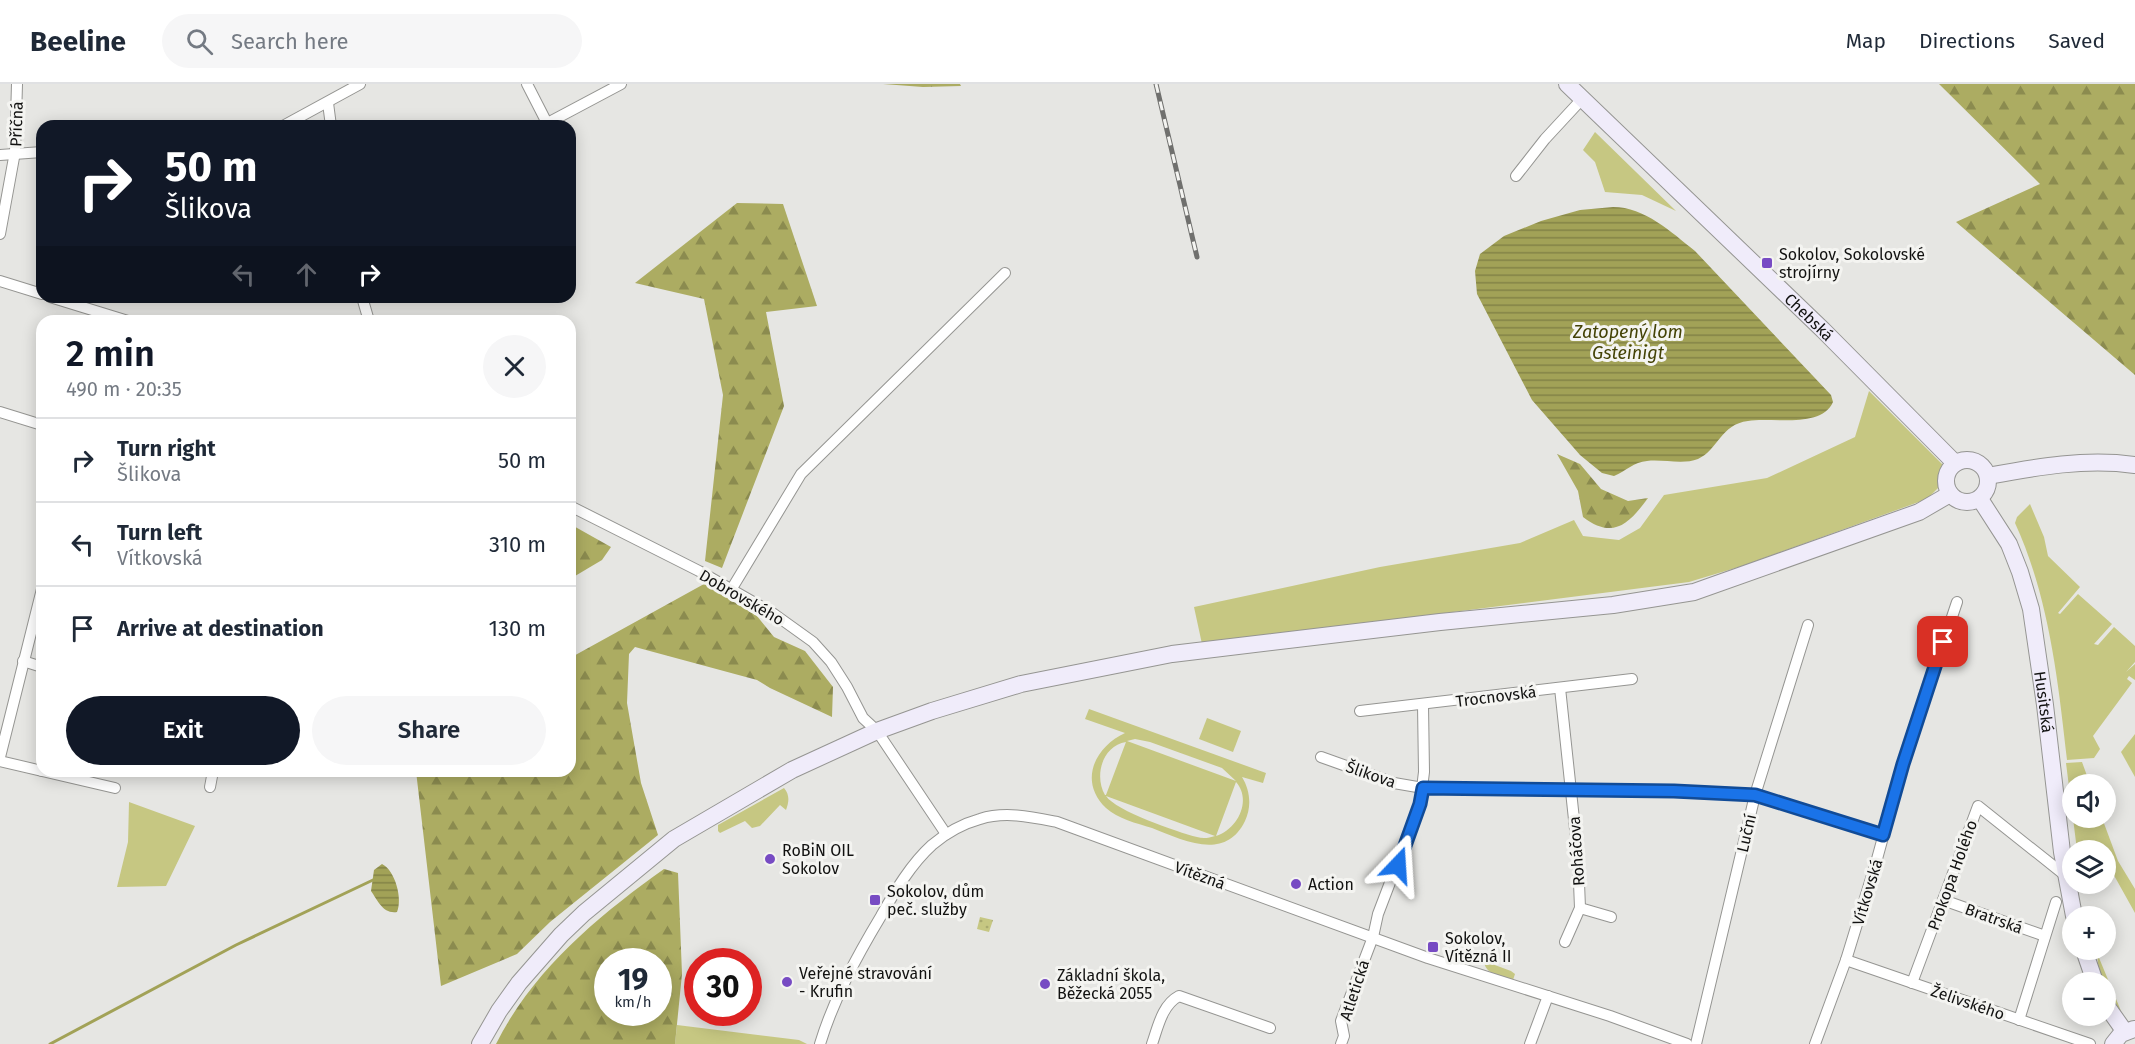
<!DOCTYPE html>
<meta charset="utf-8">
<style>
:root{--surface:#fff;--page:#f6f6f7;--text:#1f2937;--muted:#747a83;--line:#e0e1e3;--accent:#111827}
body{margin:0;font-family:"Fira Sans",sans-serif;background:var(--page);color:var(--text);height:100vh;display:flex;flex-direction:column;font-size:22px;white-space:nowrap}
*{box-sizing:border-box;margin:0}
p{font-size:20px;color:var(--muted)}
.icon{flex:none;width:33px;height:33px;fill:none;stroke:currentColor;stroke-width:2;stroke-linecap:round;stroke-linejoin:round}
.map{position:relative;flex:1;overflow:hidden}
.drawer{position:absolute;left:36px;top:231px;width:540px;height:462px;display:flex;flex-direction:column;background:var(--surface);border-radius:18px;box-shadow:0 3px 15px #0003}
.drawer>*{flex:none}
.hud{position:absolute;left:36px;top:36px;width:540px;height:183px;border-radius:18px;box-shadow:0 3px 15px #0003;background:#111827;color:#fff;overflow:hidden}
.tools{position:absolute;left:2062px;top:690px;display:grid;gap:12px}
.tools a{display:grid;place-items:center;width:54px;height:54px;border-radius:50%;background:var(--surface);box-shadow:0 3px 15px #0003;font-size:30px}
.speed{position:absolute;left:594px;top:864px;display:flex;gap:12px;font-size:30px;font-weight:700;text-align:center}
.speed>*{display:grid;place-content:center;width:78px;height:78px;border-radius:50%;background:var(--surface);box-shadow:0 3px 15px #0003;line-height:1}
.speed small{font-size:15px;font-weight:400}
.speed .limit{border:9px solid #d22;background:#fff;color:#111}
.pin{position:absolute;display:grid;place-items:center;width:51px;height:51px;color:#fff;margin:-26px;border-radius:12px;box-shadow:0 3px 9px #0006}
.me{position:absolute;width:66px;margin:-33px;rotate:20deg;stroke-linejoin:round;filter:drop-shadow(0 0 4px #0008)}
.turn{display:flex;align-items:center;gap:21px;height:126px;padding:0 30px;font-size:27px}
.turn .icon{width:78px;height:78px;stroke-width:2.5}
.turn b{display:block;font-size:42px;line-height:51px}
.lanes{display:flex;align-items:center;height:57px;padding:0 30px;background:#0003;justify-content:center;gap:30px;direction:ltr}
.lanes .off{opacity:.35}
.round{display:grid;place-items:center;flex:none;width:63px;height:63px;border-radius:32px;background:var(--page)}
.overview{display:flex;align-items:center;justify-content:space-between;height:102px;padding:0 30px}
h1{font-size:36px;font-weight:600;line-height:45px;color:var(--accent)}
.button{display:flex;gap:12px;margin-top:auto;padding:12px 30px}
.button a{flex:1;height:69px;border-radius:36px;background:var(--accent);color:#fff;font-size:24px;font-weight:600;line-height:69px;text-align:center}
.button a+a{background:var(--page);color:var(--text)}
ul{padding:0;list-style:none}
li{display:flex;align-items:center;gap:18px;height:84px;padding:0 30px;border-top:2px solid var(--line)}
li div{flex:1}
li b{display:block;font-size:22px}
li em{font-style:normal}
header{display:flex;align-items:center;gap:36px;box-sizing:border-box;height:84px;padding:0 30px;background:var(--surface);border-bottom:2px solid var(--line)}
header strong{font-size:28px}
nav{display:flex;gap:33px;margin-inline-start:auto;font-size:21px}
.search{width:420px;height:54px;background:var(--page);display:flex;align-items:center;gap:15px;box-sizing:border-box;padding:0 21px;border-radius:33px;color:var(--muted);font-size:22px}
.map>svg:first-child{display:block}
.grass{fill:#c6c782;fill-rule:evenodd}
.forest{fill:url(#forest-firs);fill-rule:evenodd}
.park{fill:url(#park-dots)}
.water{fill:url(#water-rules)}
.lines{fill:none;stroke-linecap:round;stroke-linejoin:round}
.stream{stroke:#a2a257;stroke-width:3}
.street-casing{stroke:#959592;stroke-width:12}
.secondary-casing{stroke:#959592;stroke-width:18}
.street{stroke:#fff;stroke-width:10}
.secondary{stroke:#f0ecfa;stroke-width:16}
.rail-casing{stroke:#70706e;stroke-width:5}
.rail{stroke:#f4f4f1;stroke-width:3;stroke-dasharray:9;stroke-linecap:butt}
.route-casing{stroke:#114b97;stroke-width:15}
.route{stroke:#1a73e8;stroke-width:10}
.poi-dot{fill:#774bc3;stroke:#f4f4f1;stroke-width:2}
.labels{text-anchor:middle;stroke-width:6;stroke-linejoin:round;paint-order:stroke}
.street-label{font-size:16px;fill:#121211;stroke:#f4f4f1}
.poi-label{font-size:16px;fill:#121211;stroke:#f4f4f1;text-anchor:start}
.water-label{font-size:18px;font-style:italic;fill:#444306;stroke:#f4f4f1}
</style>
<header>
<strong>Beeline</strong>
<div class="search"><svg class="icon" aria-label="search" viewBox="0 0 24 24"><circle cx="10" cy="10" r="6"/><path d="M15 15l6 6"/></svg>Search here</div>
<nav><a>Map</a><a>Directions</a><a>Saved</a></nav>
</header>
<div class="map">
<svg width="2135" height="960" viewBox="0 0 2135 960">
<defs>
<pattern id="forest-firs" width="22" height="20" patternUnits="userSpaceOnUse" patternTransform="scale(1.5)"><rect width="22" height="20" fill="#acac62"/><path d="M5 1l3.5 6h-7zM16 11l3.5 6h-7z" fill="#8b8b4f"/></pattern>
<pattern id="park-dots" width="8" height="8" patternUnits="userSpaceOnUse" patternTransform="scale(1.5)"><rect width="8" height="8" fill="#c6c782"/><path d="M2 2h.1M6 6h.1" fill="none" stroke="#a9aa6f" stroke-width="1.8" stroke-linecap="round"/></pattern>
<pattern id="water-rules" width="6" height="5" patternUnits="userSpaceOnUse" patternTransform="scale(1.5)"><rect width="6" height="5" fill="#a2a257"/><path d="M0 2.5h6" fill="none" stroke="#838347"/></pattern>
</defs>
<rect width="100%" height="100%" fill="#e6e6e3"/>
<g class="grass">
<path d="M1595 48 1676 127 1642 111 1605 108 1595 78 1583 66Z"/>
<path d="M1869 307 1944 382 1940 402 1927 415 1742 482 1689 498 1202 560 1194 523 1380 483 1520 459 1574 436 1583 452 1619 456 1640 444 1664 411 1767 394 1855 353Z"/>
<path d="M2030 420 2044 453 2048 472 2080 503 2058 529 2060 530 2078 510 2112 540 2094 560 2098 561 2114 543 2135 562V578L2126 588 2135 580V596L2129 592 2127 595 2132 599 2093 652 2100 665 2094 674 2067 676C2058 596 2049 513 2015 439L2017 433Z"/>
<path d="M1089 625 1266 689 1263 699 1242 693C1250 706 1252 722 1245 737 1225 778 1183 756 1152 744 1136 739 1118 735 1106 724 1078 697 1095 663 1125 649L1085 635ZM1135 655 1150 658 1222 684 1236 697 1127 657ZM1126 658 1106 711H1105C1094 692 1102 662 1126 658ZM1236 698C1252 716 1238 745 1216 752ZM1106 712 1215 752C1209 754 1203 755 1197 753 1177 748 1116 727 1106 712Z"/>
<path d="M1207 634 1241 647 1233 668 1199 655Z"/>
<path d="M2135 650V693L2121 668Z"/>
<path d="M2082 678 2090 700H2073V734H2102L2118 777 2135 805V829L2111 786 2106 789V766H2077L2066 679Z"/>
<path d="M784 704C790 711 789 718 786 726L780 721 760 742 752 744 745 737 720 749 718 747V741Z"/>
<path d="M129 718 195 742 166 802 117 803 128 758Z"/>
<path d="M2097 869 2121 927 2106 906V898H2103L2099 889Z"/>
<path d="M1484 877 1511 887 1515 890 1513 896C1501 892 1485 891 1484 877Z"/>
<path d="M677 941 799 956 807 960H675Z"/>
</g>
<g class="forest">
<path d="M883 0H960L961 2 923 3Z"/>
<path d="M1939 0H2135V291L1956 138 2040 100Z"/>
<path d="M737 119 783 120 817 222 766 228 784 322 722 484 705 477 723 311 704 215 635 199Z"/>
<path d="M1557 370 1580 380 1601 405 1628 417 1648 414C1629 440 1613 456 1583 433L1578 407Z"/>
<path d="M570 440 611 463 602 476 570 495Z"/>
<path d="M704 500 757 532 774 553 805 567 833 603 832 633 770 604 757 596 635 563 629 570 627 619 641 699 658 751 550 838 517 870 441 902 416 687H570V574Z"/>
<path d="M664 785 678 789 682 890 675 960H496C533 886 598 832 664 785ZM608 878H658V928H608Z"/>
</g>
<path class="park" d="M980 833 993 836 989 848 977 845Z"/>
<g class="water">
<path d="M1613 123C1645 123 1671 148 1695 167L1831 311 1833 318C1821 345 1772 333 1748 337 1721 340 1718 366 1698 375 1683 381 1663 375 1647 377 1634 378 1626 387 1614 392L1602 389 1580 371 1532 316 1477 210 1475 187 1480 170 1504 152 1541 137 1580 126Z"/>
<path d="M382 780C395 786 403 815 397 828 383 830 378 817 371 807L374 786Z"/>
</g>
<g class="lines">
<path class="stream" d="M50 960 236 861 373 796"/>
<defs>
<g id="street">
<path d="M527 0 547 39"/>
<path d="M328 19 331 42"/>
<path d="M283 42 360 0"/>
<path d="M542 42 621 0"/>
<path d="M0 71 42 68"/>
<path d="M1516 92 1545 55 1582 15"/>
<path d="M0 150 15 68 17 0"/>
<path d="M0 197 42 210"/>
<path d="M50 213 128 237"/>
<path d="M362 213 369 237"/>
<path d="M0 328 42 341"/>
<path d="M570 422 699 487 774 530 813 558 831 578 847 603 863 634 877 647 946 750"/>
<path d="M731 506 801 390 1005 189"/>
<path d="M23 577 42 583"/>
<path d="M1560 604 1578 773 1580 824 1565 858"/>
<path d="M1360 627 1632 595"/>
<path d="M0 673 42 505"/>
<path d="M1321 673 1394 699 1423 704 1674 707 1755 711 1883 751"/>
<path d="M0 677 42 687"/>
<path d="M42 687 115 704"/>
<path d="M210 703 213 687"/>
<path d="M1943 816 2045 852"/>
<path d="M1580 824 1611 833"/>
<path d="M1846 876 2090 960"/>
<path d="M1912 899 1978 722 2066 792"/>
<path d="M2019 936 2056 818"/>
<path d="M820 960C834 914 857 872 881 832 895 807 911 780 932 761 946 749 962 740 980 735 1005 727 1032 733 1057 738L1428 874 1610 932 1687 960"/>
<path d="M1152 960C1158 943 1162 921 1179 912L1270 944"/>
<path d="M1341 960 1344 952 1341 937 1373 853 1378 830 1420 720 1424 688 1423 621"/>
<path d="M1530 960 1548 912"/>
<path d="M1696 960 1755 711 1808 541"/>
<path d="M1815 960 1846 876 1877 775 1903 680 1957 518"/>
</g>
<g id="secondary">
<path id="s1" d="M1567 0 1823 246 1955 379"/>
<circle cx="1967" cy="397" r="21"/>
<path d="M1988 392C2037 383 2085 374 2135 381"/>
<path id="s2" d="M1980 415 2009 460 2020 488 2031 525 2045 621 2062 768 2074 832"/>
<path d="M2084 866 2095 898"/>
<path d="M2106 921 2125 948"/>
<path d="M480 960 499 927 519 899 561 851 584 829 674 755 792 686 877 647 932 627 1021 600 1172 570 1440 538 1613 521 1694 508 1919 428 1950 410"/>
<path d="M2113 960 2121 950 2134 945"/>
</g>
</defs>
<use href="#street" class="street-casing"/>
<use href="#secondary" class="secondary-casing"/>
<use href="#street" class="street"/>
<use href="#secondary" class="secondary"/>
<defs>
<path id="rail" d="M1156 0 1197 173"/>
</defs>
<use href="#rail" class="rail-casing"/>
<use href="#rail" class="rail"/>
</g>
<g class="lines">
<defs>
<path id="route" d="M1398 781 1420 720 1423 704 1674 707 1755 711 1883 751 1903 680 1943 558"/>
</defs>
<use href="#route" class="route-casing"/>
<use href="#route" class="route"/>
</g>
<g class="poi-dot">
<rect x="1761" y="173" width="12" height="12" rx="3"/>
<circle cx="770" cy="775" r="6"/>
<circle cx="1296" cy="800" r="6"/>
<rect x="869" y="810" width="12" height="12" rx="3"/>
<rect x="1427" y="857" width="12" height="12" rx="3"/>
<circle cx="787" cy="898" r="6"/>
<circle cx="1045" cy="900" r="6"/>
</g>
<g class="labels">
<g class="street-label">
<text transform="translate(16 40) rotate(-88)" y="6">Příčná</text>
<text dy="6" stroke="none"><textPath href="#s1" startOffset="336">Chebská</textPath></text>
<text transform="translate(742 513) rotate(30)" y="6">Dobrovského</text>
<text transform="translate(1496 612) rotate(-7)" y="6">Trocnovská</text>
<text dy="6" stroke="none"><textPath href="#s2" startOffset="216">Husitská</textPath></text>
<text transform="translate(1371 690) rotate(19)" y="6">Šlikova</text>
<text transform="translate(1746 749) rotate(-77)" y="6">Luční</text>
<text transform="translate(1576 767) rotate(-94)" y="6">Roháčova</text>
<text transform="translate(1200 791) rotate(20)" y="6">Vítězná</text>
<text transform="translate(1952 791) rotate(-70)" y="6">Prokopa Holého</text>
<text transform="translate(1867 808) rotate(-73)" y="6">Vítkovská</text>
<text transform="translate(1994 834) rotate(20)" y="6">Bratrská</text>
<text transform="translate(1354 906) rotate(-72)" y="6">Atletická</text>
<text transform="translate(1968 918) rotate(19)" y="6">Želivského</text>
</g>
<g class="poi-label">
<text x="1779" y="176">Sokolov, Sokolovské<tspan x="1779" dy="18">strojírny</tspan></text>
<text x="782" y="772">RoBiN OIL<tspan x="782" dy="18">Sokolov</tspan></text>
<text x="1308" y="806">Action</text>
<text x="887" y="813">Sokolov, dům<tspan x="887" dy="18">peč. služby</tspan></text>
<text x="1445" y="860">Sokolov,<tspan x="1445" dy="18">Vítězná II</tspan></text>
<text x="799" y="895">Veřejné stravování<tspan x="799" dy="18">- Krufin</tspan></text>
<text x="1057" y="897">Základní škola,<tspan x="1057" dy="18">Běžecká 2055</tspan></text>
</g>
<g class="water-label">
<text x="1628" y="254">Zatopený lom<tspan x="1628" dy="21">Gsteinigt</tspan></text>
</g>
</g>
</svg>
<div class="tools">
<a><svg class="icon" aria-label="sound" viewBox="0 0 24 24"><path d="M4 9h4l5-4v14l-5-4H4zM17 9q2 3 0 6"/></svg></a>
<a><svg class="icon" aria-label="layers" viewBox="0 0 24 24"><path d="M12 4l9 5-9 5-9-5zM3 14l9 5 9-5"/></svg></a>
<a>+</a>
<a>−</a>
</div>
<div class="speed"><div>19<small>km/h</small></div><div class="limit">30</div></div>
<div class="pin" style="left:1943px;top:558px;background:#d93025"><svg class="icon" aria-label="arrive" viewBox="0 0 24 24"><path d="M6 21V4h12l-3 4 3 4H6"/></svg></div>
<svg class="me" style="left:1398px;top:781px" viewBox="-20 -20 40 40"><path d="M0-17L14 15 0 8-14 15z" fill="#1a73e8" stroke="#fff" stroke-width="4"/></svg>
<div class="hud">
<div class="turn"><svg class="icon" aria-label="right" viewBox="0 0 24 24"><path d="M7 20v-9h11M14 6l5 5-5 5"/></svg><div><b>50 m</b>Šlikova</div></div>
<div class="lanes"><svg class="icon off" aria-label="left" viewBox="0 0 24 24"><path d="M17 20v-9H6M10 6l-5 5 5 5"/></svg><svg class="icon off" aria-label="ahead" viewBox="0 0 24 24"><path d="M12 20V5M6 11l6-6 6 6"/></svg><svg class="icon" aria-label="right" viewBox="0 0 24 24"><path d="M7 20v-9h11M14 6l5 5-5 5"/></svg></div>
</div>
<section class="drawer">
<div class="overview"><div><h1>2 min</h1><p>490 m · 20:35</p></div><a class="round"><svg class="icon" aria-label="close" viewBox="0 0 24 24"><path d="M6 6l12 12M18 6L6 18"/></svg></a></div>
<ul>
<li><svg class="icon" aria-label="right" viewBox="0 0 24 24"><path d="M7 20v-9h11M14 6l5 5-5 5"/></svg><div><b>Turn right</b><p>Šlikova</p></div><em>50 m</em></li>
<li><svg class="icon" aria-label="left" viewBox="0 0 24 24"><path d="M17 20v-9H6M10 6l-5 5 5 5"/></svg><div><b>Turn left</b><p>Vítkovská</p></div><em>310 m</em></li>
<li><svg class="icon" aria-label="arrive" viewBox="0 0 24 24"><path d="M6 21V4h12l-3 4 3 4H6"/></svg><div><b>Arrive at destination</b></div><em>130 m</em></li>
</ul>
<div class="button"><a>Exit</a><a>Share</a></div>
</section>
</div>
